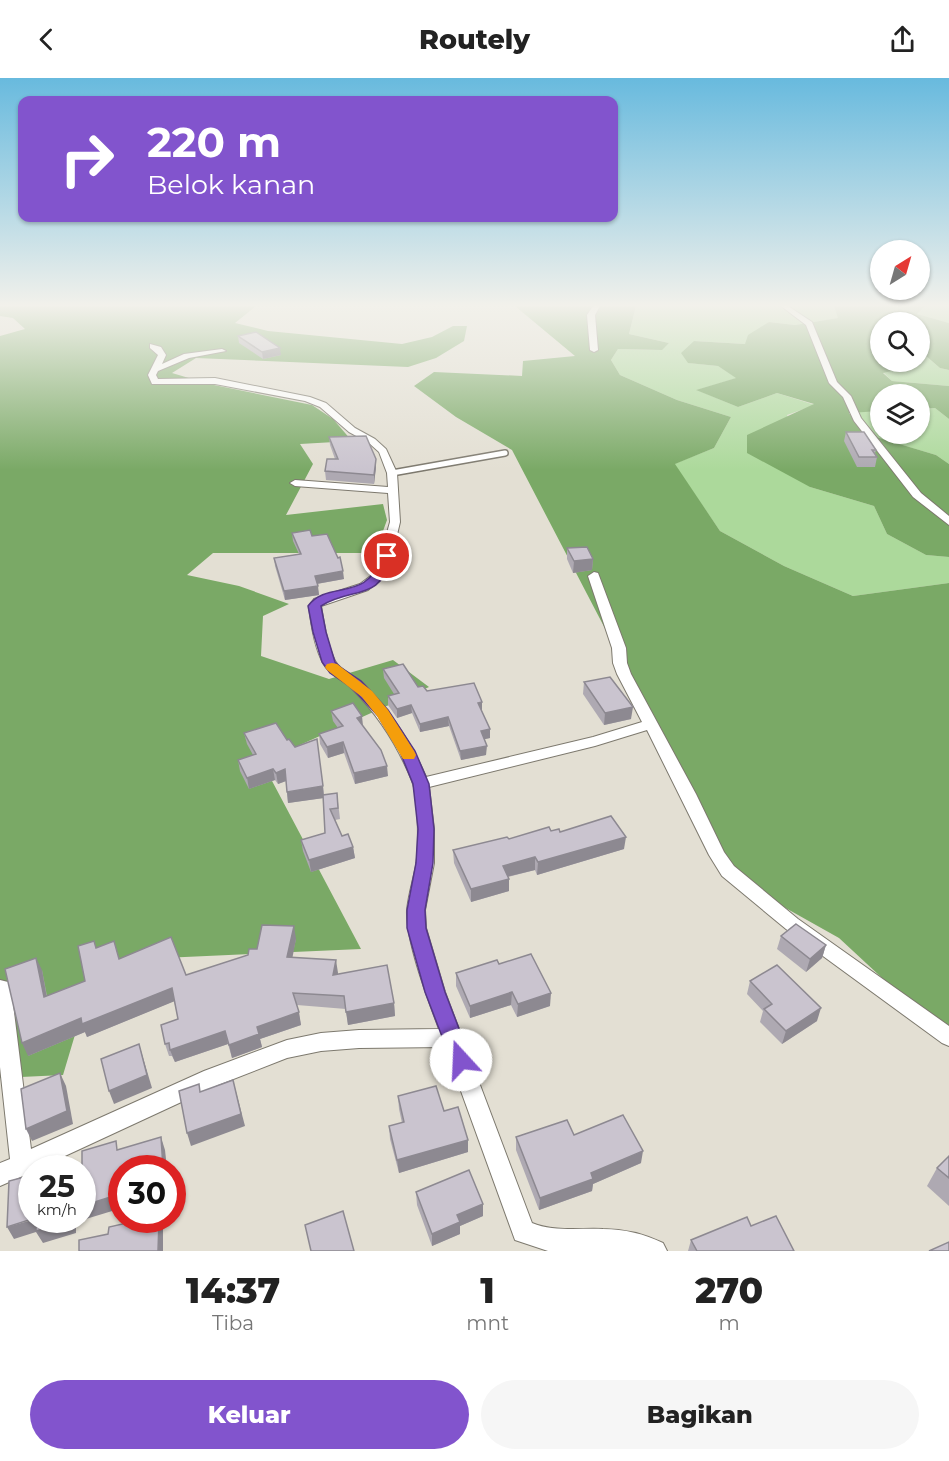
<!DOCTYPE html>
<html lang="id">
<style>
:root{--surface:#fff;--page:#f6f6f6;--text:#222;--muted:#767676;--accent:#8254cd}
body{margin:0;font-family:Montserrat,sans-serif;background:var(--page);color:var(--text);height:100vh;display:flex;flex-direction:column;font-size:22px;white-space:nowrap}
*{box-sizing:border-box;margin:0}
p{font-size:20px;color:var(--muted)}
.icon{flex:none;width:33px;height:33px;fill:none;stroke:currentColor;stroke-width:2;stroke-linecap:round;stroke-linejoin:round}
.map{position:relative;height:1173px;overflow:hidden}
.panel{display:flex;flex-direction:column;background:var(--surface);flex:1}
.panel>*{flex:none}
.guide{position:absolute;left:18px;top:18px;width:600px;height:126px;border-radius:12px;box-shadow:0 2px 4px #0004;background:#8254cd;color:#fff;overflow:hidden}
.needle{width:39px;rotate:37deg}
.fabs{position:absolute;left:870px;top:162px;display:grid;gap:12px}
.fabs a{display:grid;place-items:center;width:60px;height:60px;border-radius:50%;background:var(--surface);box-shadow:0 2px 4px #0004;font-size:30px}
.speed{position:absolute;left:18px;top:1077px;display:flex;gap:12px;font-size:30px;font-weight:700;text-align:center}
.speed>*{display:grid;place-content:center;width:78px;height:78px;border-radius:50%;background:var(--surface);box-shadow:0 2px 4px #0004;line-height:1}
.speed small{font-size:15px;font-weight:400}
.speed .limit{border:9px solid #d22;background:#fff;color:#111}
.pin{position:absolute;display:grid;place-items:center;width:51px;height:51px;color:#fff;margin:-26px;border:3px solid #fff;border-radius:50%;box-shadow:0 2px 6px #0007}
.me{position:absolute;width:66px;margin:-33px;rotate:340deg;stroke-linejoin:round;filter:drop-shadow(0 0 4px #0008)}
.turn{display:flex;align-items:center;gap:21px;height:126px;padding:0 30px;font-size:27px}
.turn .icon{width:78px;height:78px;stroke-width:2.5}
.turn b{display:block;font-size:42px;line-height:51px}
.eta{display:flex;justify-content:space-evenly;align-items:center;height:102px;text-align:center}
.eta b{font-size:36px;font-weight:800;line-height:42px}
.primary-button{display:flex;gap:12px;margin-top:auto;padding:12px 30px}
.primary-button a{flex:1;height:69px;border-radius:36px;background:var(--accent);color:#fff;font-size:24px;font-weight:800;line-height:69px;text-align:center}
.primary-button a+a{background:var(--page);color:var(--text)}
header{display:flex;justify-content:space-between;align-items:center;height:78px;padding:0 30px;background:var(--surface);font-size:27px;font-weight:800}
.map>svg:first-child{display:block}
.green{fill:#acd99b}
.forest{fill:#7aa966;fill-rule:evenodd}
.lines{fill:none;stroke-linecap:round;stroke-linejoin:round}
.lane-casing{stroke:#7d796e;stroke-width:8}
.street-casing{stroke:#7d796e;stroke-width:2}
.lane{stroke:#fff;stroke-width:5}
.street{fill:#fff;fill-rule:evenodd}
.wall{fill:#aea9b2}
.shaded-wall{fill:#8d8991}
.building{fill:#cac4cf;stroke:#8d8991;stroke-width:1.5}
.route{fill:#8254cd;stroke:#543785;stroke-width:1.5}
.slow{fill:#f59e0b}
</style>
<header><svg class="icon" aria-label="back" viewBox="0 0 24 24"><path d="M15 5l-7 7 7 7"/></svg>Routely<svg class="icon" aria-label="share" viewBox="0 0 24 24"><path d="M12 15V3M7 8l5-5 5 5M5 13v7h14v-7"/></svg></header>
<div class="map">
<svg width="949" height="1173" viewBox="0 0 949 1173">
<rect width="100%" height="100%" fill="#e3dfd3"/>
<g class="green">
<path d="M636 228H834L839 240 795 247 769 244 745 266 694 263 689 285 718 288 737 300 697 312 738 329 777 315 815 327 787 337 810 409 874 428 887 456 926 477 949 479V505L853 518 784 488 720 453 674 386 714 370 731 339 677 322 620 297 611 282 618 271 661 272 669 265 629 256Z"/>
<path d="M924 228H949V245L916 236Z"/>
<path d="M926 278 940 290 949 292V308L892 303 883 294 916 287Z"/>
<path d="M935 330 949 341V386L936 377 865 356 849 334 880 333V356H920V331Z"/>
</g>
<g class="forest">
<path d="M0 228H256L235 245 268 253 402 266 432 259 453 248H467L464 263 436 280 408 289 196 280 172 295 209 306 312 327 333 341 352 363 300 366 313 386 286 437 383 426 387 442 375 475H213L187 497 239 508 289 526 263 538 261 578 329 601 393 582 429 609 262 684 361 871 97 883 63 997 0 1000V258L25 251 13 240 0 238Z"/>
<path d="M515 228H636L629 256 669 265 662 272 618 271 611 282 620 297 677 322 731 339 714 370 675 386 720 453 784 488 853 518 949 505V962L839 860 736 802 512 372 456 339 414 308 434 294 522 298 523 283 575 278Z"/>
<path d="M834 228H925L917 236 949 245V292L940 290 926 278 916 287 883 295 892 303 949 308V341L935 330 920 331V316H880V333L849 335 866 356 936 377 949 386V479L926 477 887 456 874 428 810 409 747 375V357L814 326 777 315 738 329 696 312 736 300 718 288 688 285 681 275 694 263 745 266 748 257 769 244 795 247 838 240ZM880 244H920V284H880Z"/>
</g>
<g class="lines">
<defs>
<path id="lane" d="M392 395 505 375"/>
<g id="street">
<path d="M593 228H600L595 237 598 272 594 274 590 272 587 237Z"/>
<path d="M781 228H788L812 244 837 304 851 318 861 340 921 415 949 438V447L913 419 854 343 843 319 829 305 806 247Z"/>
<path d="M150 266 161 269 166 277 162 286 184 276 222 271 226 273 189 280 158 293 156 297 158 301 215 300 310 319 326 325 355 350 375 361 386 371 397 395 400 444 388 495 368 512 321 528C324 546 327 566 335 583 341 594 356 597 364 606 391 634 411 664 426 699L593 659 642 644 617 596 613 585 612 570 588 498 594 494 598 495 626 570 627 585 631 596 696 716 724 774 734 788 798 841 949 948V968L942 965 786 851 722 798 709 777 647 652 595 668 429 709 434 751V785L425 832 426 850 445 914 532 1145C554 1154 580 1150 603 1151 625 1151 644 1156 663 1165L667 1173H548L515 1162 445 969 359 970 321 973 287 980 218 1007 39 1090H32V1094L0 1108V1085L10 1081 0 989V902L8 904 11 910 31 1071 204 993 287 962 321 955 359 952 439 951C428 921 406 864 407 833 408 818 413 803 416 788 419 769 419 721 412 703 398 668 379 638 353 612 344 602 330 598 323 585 314 568 311 547 309 528L314 521 360 506 376 494 390 444 388 415 295 408 290 405 295 402 388 409 387 395 379 374 369 365 349 354 320 329 305 323 215 306H152L148 297 158 277 150 270Z"/>
</g>
</defs>
<use href="#lane" class="lane-casing"/>
<use href="#street" class="street-casing"/>
<use href="#lane" class="lane"/>
<use href="#street" class="street"/>
</g>
<g class="wall">
<path d="M238 258 281 277 263 281 239 265Z"/>
<path d="M846 354 876 372 875 375 877 379 875 389H857L844 363Z"/>
<path d="M329 359 376 381V389L374 406 326 402 325 393 335 381 330 367Z"/>
<path d="M292 455 312 458 344 501 317 506 319 517 285 522 275 488 274 480 299 476 293 463Z"/>
<path d="M567 470 593 481 592 492 573 495 567 481Z"/>
<path d="M383 591 427 613 482 633 490 660 484 661 486 677 461 682 449 648 420 654 412 635 397 640 388 627V618L394 616 384 600Z"/>
<path d="M584 604 631 641 604 647 583 616Z"/>
<path d="M331 633 363 648 388 698 355 706 344 675 328 680 320 666 319 656 338 650 333 643Z"/>
<path d="M244 655 287 662 295 669 317 661 324 717 337 715 340 741 335 742 342 758 353 769 355 780 311 794 303 773 301 762 325 755 323 720 288 725 286 703 278 706 275 702 249 711 240 693 238 682 253 677 247 666Z"/>
<path d="M551 753 560 754 624 771 537 797 535 792 508 799 509 813 471 824 454 785 453 772Z"/>
<path d="M781 858 826 867 822 880 806 894 777 871Z"/>
<path d="M296 861 292 879 337 896 394 925 395 938 348 947 346 931 297 927 301 947 260 961 262 969 232 980 228 966 175 984 172 978H169L165 966 178 941 174 923 87 959 85 954 28 978 42 892 47 918 85 903 96 869 120 880 186 897 248 877 257 871Z"/>
<path d="M499 886 550 928 517 939 511 927 470 940 456 908V895Z"/>
<path d="M750 903 817 943 782 966 760 944 763 933 747 916Z"/>
<path d="M398 1018 444 1033 468 1062V1074L399 1095 390 1061 389 1048 402 1045 399 1031Z"/>
<path d="M574 1057 641 1085 593 1106 592 1113 539 1132 516 1072V1059Z"/>
<path d="M949 1078V1128L927 1108 937 1090Z"/>
<path d="M416 1114 483 1126V1138L460 1148V1156L432 1168 417 1127Z"/>
<path d="M751 1148 794 1173H688L691 1162Z"/>
</g>
<g class="shaded-wall">
<path d="M280 270 281 277 263 281 262 274Z"/>
<path d="M376 381V389L374 406V397Z"/>
<path d="M593 481 592 492 573 495 574 483Z"/>
<path d="M343 493 344 501 316 506 315 498Z"/>
<path d="M318 508 319 517 285 522 284 513Z"/>
<path d="M482 624V633L478 634V625Z"/>
<path d="M411 627 412 635 397 640V631Z"/>
<path d="M633 629 631 641 604 647 605 635Z"/>
<path d="M362 638 363 648 357 640Z"/>
<path d="M448 639 449 648 420 654V646Z"/>
<path d="M490 651V660L481 662V653Z"/>
<path d="M343 664 344 675 328 680 327 669Z"/>
<path d="M487 668 486 677 461 682 460 673Z"/>
<path d="M387 688 388 698 355 706 354 695Z"/>
<path d="M273 691 275 702 249 711 247 700Z"/>
<path d="M285 691 286 703 278 706 276 695Z"/>
<path d="M323 708 324 720 288 725 287 714Z"/>
<path d="M626 759 624 771 537 797 538 784Z"/>
<path d="M353 769 355 780 311 794 309 782Z"/>
<path d="M535 779V792L502 800 503 788Z"/>
<path d="M509 801V813L471 824V811Z"/>
<path d="M294 848 296 861 290 892 287 879Z"/>
<path d="M826 867 822 880 806 894 810 881Z"/>
<path d="M36 880 42 892 49 932 44 919Z"/>
<path d="M336 882 338 895 335 910 333 897Z"/>
<path d="M172 910 175 923 87 959 85 954 28 978 22 965 81 940Z"/>
<path d="M512 914 511 927 470 940V928Z"/>
<path d="M551 915 550 928 517 939 518 926Z"/>
<path d="M394 925 395 938 348 947 346 934Z"/>
<path d="M821 930 817 943 782 966 786 953Z"/>
<path d="M299 934 301 947 260 961 262 969 232 980 229 967 257 949Z"/>
<path d="M225 953 228 966 175 984 170 972Z"/>
<path d="M139 966 152 1010 114 1026 109 1013Z"/>
<path d="M60 995 66 1008 73 1046 32 1063 26 1051Z"/>
<path d="M233 1002 245 1048 191 1068 187 1055Z"/>
<path d="M161 1059 165 1072 167 1090H163Z"/>
<path d="M468 1062V1074L399 1095 397 1082Z"/>
<path d="M643 1073 641 1085 593 1106 592 1113 539 1132 540 1120 591 1095Z"/>
<path d="M122 1105V1130L76 1144V1155L43 1165 36 1154 14 1161 7 1149 32 1142H82V1128Z"/>
<path d="M483 1126V1138L460 1148V1156L432 1168V1156L457 1137Z"/>
<path d="M159 1142H160L163 1149V1173H158Z"/>
</g>
<g class="building">
<path d="M256 254 280 270 262 274 238 258Z"/>
<path d="M846 354H864L876 372H872L877 379H859Z"/>
<path d="M366 358 376 381 374 397 325 393 327 381H338L329 359Z"/>
<path d="M310 452 312 458 327 456 338 480 340 479 343 493 315 498 318 508 284 513 274 480 301 476 292 455Z"/>
<path d="M587 469 593 481 574 483 567 470Z"/>
<path d="M403 586 418 609 423 608 427 613 474 605 482 624 478 625 490 651 481 653 487 668 460 673 448 639 420 646 411 627 397 631 388 618 399 615 383 591Z"/>
<path d="M610 599 633 629 605 635 584 604Z"/>
<path d="M353 625 362 638 357 640 381 672 387 688 354 695 343 664 327 669 319 656 343 648 331 633Z"/>
<path d="M276 645 287 662 289 661 295 669 317 661 323 708 287 714 285 691 276 695 273 691 247 700 238 682 256 676 244 655Z"/>
<path d="M337 715 338 730 330 731 342 758 348 756 353 769 309 782 301 762 325 755 323 717Z"/>
<path d="M611 738 626 759 538 784 535 779 503 788 509 801 471 811 453 772 507 759 509 761 549 749 551 753 559 751 560 754Z"/>
<path d="M796 846 826 867 810 881 781 858Z"/>
<path d="M262 847 294 848 287 879 336 882 333 897 387 887 394 925 346 934 344 918 293 915 299 934 257 949 259 956 229 967 225 953 170 972 169 965 165 966 161 947 178 941 172 910 82 946 81 940 22 965 5 891 36 880 44 919 85 903 78 868 94 863 96 870 114 863 119 881 171 859 186 897 248 877 249 871H257Z"/>
<path d="M531 876 551 915 518 926 512 914 470 928 456 895 497 882 499 886Z"/>
<path d="M777 887 821 930 786 953 764 931 772 926 750 903Z"/>
<path d="M139 966 147 997 109 1013 101 981Z"/>
<path d="M60 995 67 1033 26 1051 21 1011Z"/>
<path d="M233 1002 241 1036 187 1055 179 1013 199 1006 200 1014Z"/>
<path d="M436 1008 444 1033 458 1029 468 1062 397 1082 389 1048 404 1044 398 1018Z"/>
<path d="M623 1037 643 1073 591 1095 593 1101 540 1120 516 1059 567 1042 574 1057Z"/>
<path d="M161 1059 163 1090H122V1105L119 1106 120 1116 82 1128V1073L116 1063 117 1072Z"/>
<path d="M949 1078V1100L937 1090Z"/>
<path d="M469 1092 483 1126 457 1137 460 1144 432 1156 416 1114Z"/>
<path d="M32 1097V1141L7 1149 9 1103Z"/>
<path d="M343 1133 354 1173H311L305 1147Z"/>
<path d="M776 1138 794 1173H697L691 1162 747 1139 751 1148Z"/>
<path d="M36 1142H70V1143L36 1153Z"/>
<path d="M140 1142H159L158 1173H79V1162L108 1156 109 1149Z"/>
<path d="M949 1164V1173H929Z"/>
</g>
<linearGradient id="sky" x2="0" y2="1"><stop stop-color="#68bade"/><stop offset="0.58" stop-color="#f2f1eb"/><stop offset="1" stop-color="#f2f1eb" stop-opacity="0"/></linearGradient>
<rect width="949" height="392" fill="url(#sky)"/>
<path class="route" d="M387 475 392 478C380 525 352 508 321 528L326 554 335 584 340 589 361 603 388 632 415 673 429 706 434 751 433 785 425 832 426 850 445 914 471 982 468 988 461 991 454 988 451 982 425 914 407 850V832L416 785 418 751 413 706 400 674 378 638 351 609 330 595 322 584 313 554 308 528C328 501 368 526 381 478Z"/>
<path class="slow" d="M332 585 337 586 372 613 388 632 414 673 416 677 414 681H403L377 638 362 619 327 592 325 589 327 586Z"/>
</svg>
<div class="fabs">
<a><svg class="needle" viewBox="-14 -14 28 28"><path d="M0-13l5 13h-10z" fill="#e53935"/><path d="M0 13l5-13h-10z" fill="#767676"/></svg></a>
<a><svg class="icon" aria-label="search" viewBox="0 0 24 24"><circle cx="10" cy="10" r="6"/><path d="M15 15l6 6"/></svg></a>
<a><svg class="icon" aria-label="layers" viewBox="0 0 24 24"><path d="M12 4l9 5-9 5-9-5zM3 14l9 5 9-5"/></svg></a>
</div>
<div class="speed"><div>25<small>km/h</small></div><div class="limit">30</div></div>
<div class="pin" style="left:387px;top:478px;background:#d93025"><svg class="icon" aria-label="arrive" viewBox="0 0 24 24"><path d="M6 21V4h12l-3 4 3 4H6"/></svg></div>
<svg class="me" style="left:461px;top:982px" viewBox="-20 -20 40 40"><circle r="19" fill="#fff"/><path d="M0-13L10 11 0 6-10 11z" fill="#8254cd"/></svg>
<div class="guide">
<div class="turn"><svg class="icon" aria-label="right" viewBox="0 0 24 24"><path d="M7 20v-9h11M14 6l5 5-5 5"/></svg><div><b>220 m</b>Belok kanan</div></div>
</div>
</div>
<section class="panel">
<div class="eta">
<div><b>14:37</b><p>Tiba</p></div>
<div><b>1</b><p>mnt</p></div>
<div><b>270</b><p>m</p></div>
</div>
<div class="primary-button"><a>Keluar</a><a>Bagikan</a></div>
</section>
